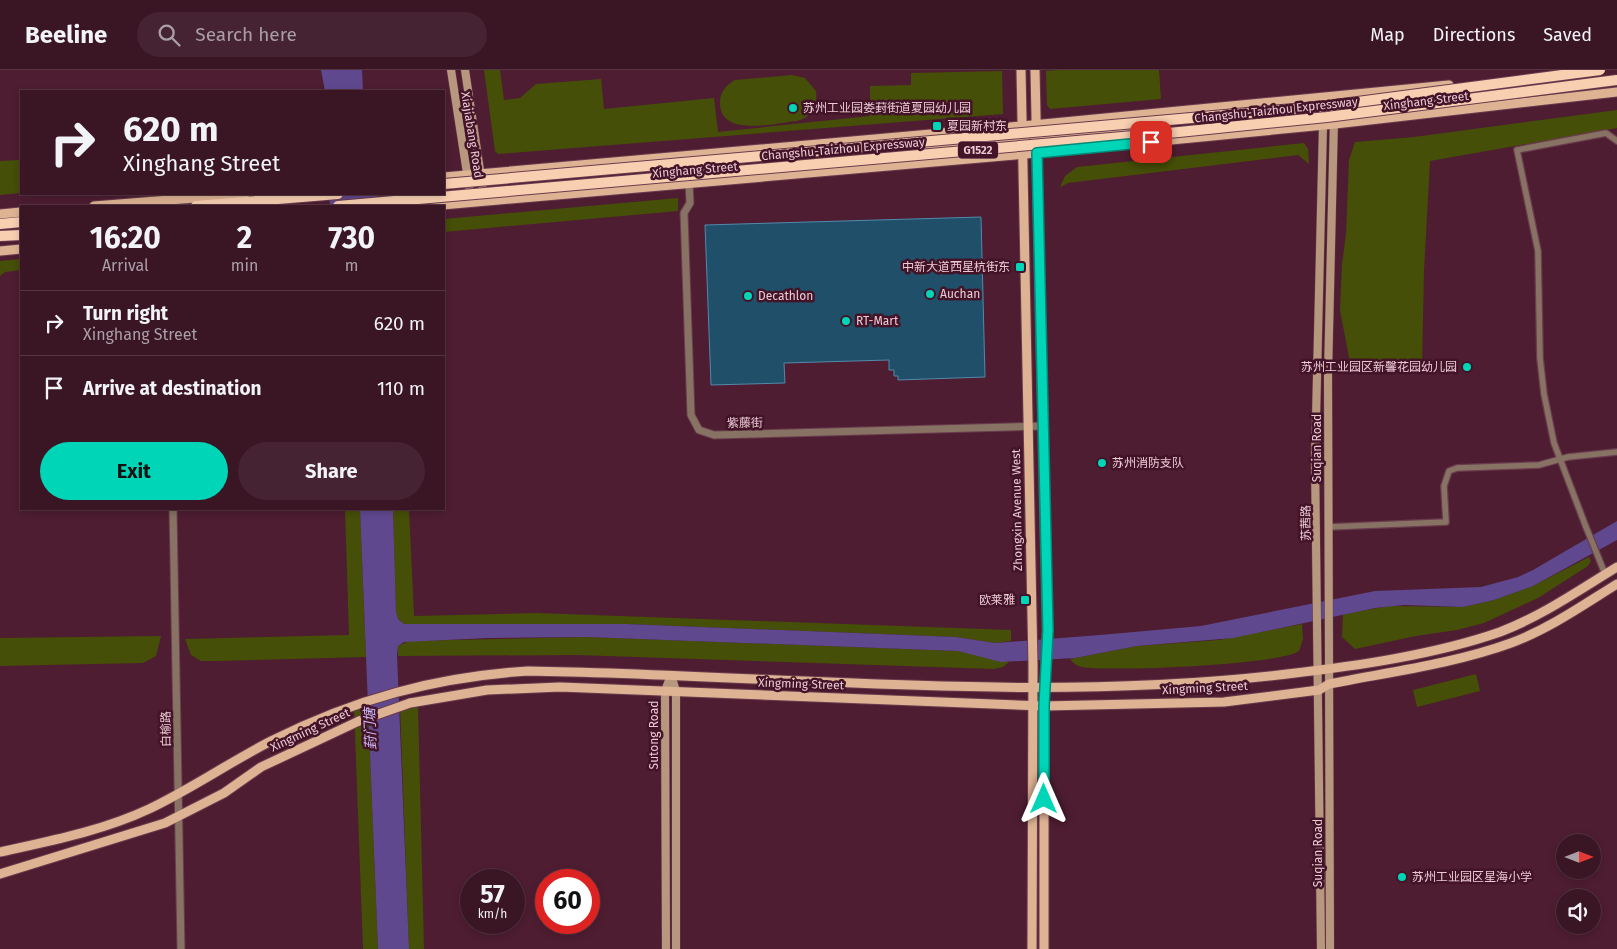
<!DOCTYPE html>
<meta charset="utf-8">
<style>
:root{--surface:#3a1625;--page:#452332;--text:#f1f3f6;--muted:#ab9fa7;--line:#543542;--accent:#00d5b7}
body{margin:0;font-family:"Fira Sans","Noto Sans SC",sans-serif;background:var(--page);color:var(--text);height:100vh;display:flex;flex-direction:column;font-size:19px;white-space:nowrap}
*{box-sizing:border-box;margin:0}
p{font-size:16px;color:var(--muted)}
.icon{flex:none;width:28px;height:28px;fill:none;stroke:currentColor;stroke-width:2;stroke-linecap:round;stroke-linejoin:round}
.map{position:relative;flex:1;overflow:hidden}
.drawer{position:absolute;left:20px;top:135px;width:425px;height:305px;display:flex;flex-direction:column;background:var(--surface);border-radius:0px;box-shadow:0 2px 8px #0003,0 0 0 1px var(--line)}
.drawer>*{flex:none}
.top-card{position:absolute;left:20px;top:20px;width:425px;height:105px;border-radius:0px;box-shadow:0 2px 8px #0003,0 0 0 1px var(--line);background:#3a1625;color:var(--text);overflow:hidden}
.needle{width:32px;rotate:90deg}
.fabs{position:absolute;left:1556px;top:764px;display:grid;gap:10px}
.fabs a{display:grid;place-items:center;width:45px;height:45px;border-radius:50%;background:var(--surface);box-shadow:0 2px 8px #0003,0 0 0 1px var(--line);font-size:25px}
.speed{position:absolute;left:460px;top:799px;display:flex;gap:10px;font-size:25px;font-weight:700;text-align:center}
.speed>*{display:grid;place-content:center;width:65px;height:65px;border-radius:50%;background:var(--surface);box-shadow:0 2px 8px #0003,0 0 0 1px var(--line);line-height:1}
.speed small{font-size:12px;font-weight:400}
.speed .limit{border:8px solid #d22;background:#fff;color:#111}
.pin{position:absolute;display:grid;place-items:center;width:42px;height:42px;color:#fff;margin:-21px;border-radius:10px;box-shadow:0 2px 8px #0006}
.me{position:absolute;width:55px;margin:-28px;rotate:0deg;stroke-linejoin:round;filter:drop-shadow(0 0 4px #0008)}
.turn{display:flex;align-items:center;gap:18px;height:105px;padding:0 20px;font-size:22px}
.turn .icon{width:65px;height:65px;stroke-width:2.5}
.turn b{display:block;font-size:35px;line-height:42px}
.eta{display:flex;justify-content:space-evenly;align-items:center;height:85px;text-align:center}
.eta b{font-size:30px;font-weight:700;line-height:35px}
.action{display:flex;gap:10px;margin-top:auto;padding:10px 20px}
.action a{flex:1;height:58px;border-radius:30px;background:var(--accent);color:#111;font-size:20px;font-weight:700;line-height:58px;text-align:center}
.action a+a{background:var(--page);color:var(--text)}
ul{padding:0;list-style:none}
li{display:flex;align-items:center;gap:15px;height:65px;padding:0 20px;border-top:1px solid var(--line)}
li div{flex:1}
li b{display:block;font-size:19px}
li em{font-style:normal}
header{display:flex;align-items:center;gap:30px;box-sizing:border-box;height:70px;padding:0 25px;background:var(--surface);border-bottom:1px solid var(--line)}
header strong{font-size:24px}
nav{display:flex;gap:28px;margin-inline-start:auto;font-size:18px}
.search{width:350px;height:45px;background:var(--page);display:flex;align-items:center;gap:12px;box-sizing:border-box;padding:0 18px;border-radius:28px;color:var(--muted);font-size:19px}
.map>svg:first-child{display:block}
.green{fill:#454f07}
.water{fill:#60488f}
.building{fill:#204f6a;stroke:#5389ab}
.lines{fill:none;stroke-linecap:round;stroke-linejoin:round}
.minor-casing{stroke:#6a3c4e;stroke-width:8}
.tertiary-casing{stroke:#6a3c4e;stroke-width:9}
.secondary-casing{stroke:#6a3c4e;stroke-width:9}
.primary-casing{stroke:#6a3c4e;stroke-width:11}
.motorway-casing{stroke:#6a3c4e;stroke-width:12}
.minor{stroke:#877263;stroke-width:5.5}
.tertiary{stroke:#877263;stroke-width:7}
.secondary{stroke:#b8977f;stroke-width:8}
.primary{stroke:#deb393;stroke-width:9}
.motorway{stroke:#f8cfb1;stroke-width:10}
.minor-bridge-casing{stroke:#6a3c4e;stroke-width:8;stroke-linecap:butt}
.primary-bridge-casing{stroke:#6a3c4e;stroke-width:11;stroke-linecap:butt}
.motorway-bridge-casing{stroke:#6a3c4e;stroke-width:12;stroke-linecap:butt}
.minor-bridge{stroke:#877263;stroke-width:5.5}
.primary-bridge{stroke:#deb393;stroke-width:9}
.motorway-bridge{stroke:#f8cfb1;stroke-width:10}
.route-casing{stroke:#008a77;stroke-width:12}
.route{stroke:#00d5b7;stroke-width:9}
.poi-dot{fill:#00d5b7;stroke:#431327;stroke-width:2}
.labels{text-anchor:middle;stroke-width:5;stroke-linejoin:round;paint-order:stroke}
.shield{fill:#431327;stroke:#b993a0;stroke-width:1}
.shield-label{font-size:11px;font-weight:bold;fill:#ebcad4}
.street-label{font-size:12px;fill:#ebcad4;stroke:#431327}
.poi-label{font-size:12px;fill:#ebcad4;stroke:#431327;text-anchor:start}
.water-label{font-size:14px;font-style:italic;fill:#ccbaf8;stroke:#431327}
</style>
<header>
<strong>Beeline</strong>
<div class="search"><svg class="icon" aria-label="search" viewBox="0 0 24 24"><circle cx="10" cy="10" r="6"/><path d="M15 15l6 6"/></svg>Search here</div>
<nav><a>Map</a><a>Directions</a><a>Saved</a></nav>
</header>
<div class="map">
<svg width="1617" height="879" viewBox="0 0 1617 879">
<rect width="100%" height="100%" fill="#4e1d31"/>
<g class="green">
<path d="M484 0H500L504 30 520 28 536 14 601 9 604 39 714 28 718 62 870 46V16L911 15V3L1002 1 1003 44 498 84 495 81Z"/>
<path d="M1059 0H1159L1161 29 1050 39 1047 35 1046 1Z"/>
<path d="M792 5 805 8 816 21C818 36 812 47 797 51 775 53 719 68 720 32 720 22 726 15 735 10Z"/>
<path d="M1617 40V58L1430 91 1424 201 1422 298H1351L1340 240 1342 194 1346 164 1349 90 1355 72 1414 67Z"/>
<path d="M1304 73 1308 79 1309 94 1298 85 1068 113 1060 117 1065 106 1077 97Z"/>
<path d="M21 90V123L0 125V91Z"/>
<path d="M678 128V141L444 162V149Z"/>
<path d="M21 189V200L5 202 0 206V191Z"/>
<path d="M345 439H360L366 587 217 591H201L191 585 185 569 349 565Z"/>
<path d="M393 439H409L414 546 537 543 1011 560V571L995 573 956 567 626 554H404L398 549 396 541Z"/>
<path d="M1589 487 1591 491 1588 496 1538 528 1484 553 1457 560 1416 566 1355 579 1342 567 1343 544 1390 536 1463 537 1494 530 1533 516Z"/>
<path d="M1302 554 1303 569 1299 581C1280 595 1110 602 1082 597 1077 596 1073 593 1070 589L1137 576 1219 570Z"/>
<path d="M161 566 156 586 143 593 0 596V568Z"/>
<path d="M587 567 958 581 1009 592 1003 597 994 599 576 585 398 586V576L409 571Z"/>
<path d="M1476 604 1480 621 1417 637 1413 620Z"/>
<path d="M368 635 378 879H363L354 636Z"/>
<path d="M400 636H418L424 879H409Z"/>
</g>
<g class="water">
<path d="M321 0H362L363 21H325Z"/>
<path d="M329 124H377V136H330Z"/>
<path d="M360 439H393L396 541 398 549 404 554H626L956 567 995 573 1100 565 1201 556 1375 521 1481 517 1518 507 1533 500 1617 451V470L1533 516 1494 530 1463 537 1404 535 1375 538 1233 568 1137 576 1075 588 1001 592 958 581 587 567 488 568 404 572 398 576 397 585 409 879H378Z"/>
</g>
<path class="building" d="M981 147 985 307 898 310V306H894V300H889V290L784 293 785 313 711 315 705 155Z"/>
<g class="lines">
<defs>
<g id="minor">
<path d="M1328 457 1446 452 1444 416 1449 401 1457 398 1539 395 1568 387 1617 382"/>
<path d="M1586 457 1554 373 1544 324 1540 288 1538 181 1517 80 1606 63 1617 71"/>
<path d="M1599 489 1605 504"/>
</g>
<g id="tertiary">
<path d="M689 113 690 133 684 143 691 345 699 360 714 365 1043 356"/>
<path d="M173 439 181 879"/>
</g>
<g id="secondary">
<path d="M451 0 471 129"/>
<path d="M465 0 484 127"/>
<path d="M671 605 676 621V879"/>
<path d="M666 879 665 621 671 605"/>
<path d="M1321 879 1315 390 1323 55 1329 31"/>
<path d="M1330 879 1328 305 1334 49"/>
</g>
<g id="primary">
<path d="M1021 0 1033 595 1032 879"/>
<path d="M1035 0 1047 560 1044 636V879"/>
<path d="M1034 71 1036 68 1150 58 1160 48"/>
<path d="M923 85 934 77 1022 69 1026 66"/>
<path d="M444 107 1022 56 1449 15"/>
<path d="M94 136 245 124"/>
<path d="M431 136 1037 83 1335 54 1617 22"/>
<path d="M0 144 21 142"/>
<path d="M0 181 21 179"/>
<path d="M410 633 487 620 560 617 1044 636 1224 632 1319 620 1329 614C1389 602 1453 594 1511 573 1549 559 1583 535 1617 514"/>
<path d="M0 782C50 771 102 761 149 739 191 719 230 692 271 671 355 629 435 607 528 601 781 605 1035 634 1287 604 1356 596 1434 585 1500 562 1542 546 1579 520 1617 497"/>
<path d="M0 804 165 753 224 723 261 697 359 651"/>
</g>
<g id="motorway">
<path d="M196 136 338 124"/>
<path d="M0 154 21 152"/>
<path d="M0 166 21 165"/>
</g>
</defs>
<use href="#minor" class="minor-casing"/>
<use href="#tertiary" class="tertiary-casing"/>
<use href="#secondary" class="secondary-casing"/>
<use href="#primary" class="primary-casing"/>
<use href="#motorway" class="motorway-casing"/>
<use href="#minor" class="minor"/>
<use href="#tertiary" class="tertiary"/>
<use href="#secondary" class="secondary"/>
<use href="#primary" class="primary"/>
<use href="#motorway" class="motorway"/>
<defs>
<path id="minor-bridge" d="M1586 457 1599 489"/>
<path id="primary-bridge" d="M359 651 410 633"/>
<g id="motorway-bridge">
<path d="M444 114 1327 36 1600 0"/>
<path d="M338 136 1179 62 1327 47 1617 10"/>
</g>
</defs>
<use href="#minor-bridge" class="minor-bridge-casing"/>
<use href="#primary-bridge" class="primary-bridge-casing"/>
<use href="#motorway-bridge" class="motorway-bridge-casing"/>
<use href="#minor-bridge" class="minor-bridge"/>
<use href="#primary-bridge" class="primary-bridge"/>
<use href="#motorway-bridge" class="motorway-bridge"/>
</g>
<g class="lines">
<defs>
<path id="route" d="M1044 729V636L1048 560 1037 83 1151 72"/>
</defs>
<use href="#route" class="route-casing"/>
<use href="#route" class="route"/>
</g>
<g class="poi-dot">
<circle cx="793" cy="38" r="5"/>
<rect x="932" y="51" width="10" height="10" rx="2.5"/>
<rect x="1015" y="192" width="10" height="10" rx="2.5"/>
<circle cx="930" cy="224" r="5"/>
<circle cx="748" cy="226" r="5"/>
<circle cx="846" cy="251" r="5"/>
<circle cx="1467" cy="297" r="5"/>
<circle cx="1102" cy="393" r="5"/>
<rect x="1020" y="525" width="10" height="10" rx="2.5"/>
<circle cx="1402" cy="807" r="5"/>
</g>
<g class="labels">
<rect class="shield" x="958" y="71.5" width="40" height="17" rx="4"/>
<g class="shield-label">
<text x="978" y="84">G1522</text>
</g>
<g class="street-label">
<text transform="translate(1426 31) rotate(-7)" y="4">Xinghang Street</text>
<text transform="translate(1276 40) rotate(-6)" y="4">Changshu-Taizhou Expressway</text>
<text transform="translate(472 65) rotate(81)" y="4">Xiajiabang Road</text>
<text transform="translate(843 79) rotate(-5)" y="4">Changshu-Taizhou Expressway</text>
<text transform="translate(695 100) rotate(-5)" y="4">Xinghang Street</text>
<text transform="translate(745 353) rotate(-1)" y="4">紫藤街</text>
<text transform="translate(1317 378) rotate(-90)" y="4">Suqian Road</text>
<text transform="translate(1017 440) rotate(-91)" y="4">Zhongxin Avenue West</text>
<text transform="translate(1306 453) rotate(-91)" y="4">苏茜路</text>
<text transform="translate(801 614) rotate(2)" y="4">Xingming Street</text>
<text transform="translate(1205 618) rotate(-3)" y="4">Xingming Street</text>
<text transform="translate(166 659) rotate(-91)" y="4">白榆路</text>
<text transform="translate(310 660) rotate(-25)" y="4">Xingming Street</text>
<text transform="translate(654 665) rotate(-90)" y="4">Sutong Road</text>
<text transform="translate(1318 783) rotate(-90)" y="4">Suqian Road</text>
</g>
<g class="poi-label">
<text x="803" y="42">苏州工业园娄葑街道夏园幼儿园</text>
<text x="947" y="60">夏园新村东</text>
<text x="1010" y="201" text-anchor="end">中新大道西星杭街东</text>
<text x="940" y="228">Auchan</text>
<text x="758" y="230">Decathlon</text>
<text x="856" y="255">RT-Mart</text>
<text x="1457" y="301" text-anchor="end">苏州工业园区新馨花园幼儿园</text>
<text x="1112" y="397">苏州消防支队</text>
<text x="1015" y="534" text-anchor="end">欧莱雅</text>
<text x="1412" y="811">苏州工业园区星海小学</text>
</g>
<g class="water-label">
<text transform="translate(370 659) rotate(-92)" y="5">葑门塘</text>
</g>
</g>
</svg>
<div class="fabs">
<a><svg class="needle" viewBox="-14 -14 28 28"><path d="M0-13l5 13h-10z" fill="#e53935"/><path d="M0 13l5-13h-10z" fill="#ab9fa7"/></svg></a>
<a><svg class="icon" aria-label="sound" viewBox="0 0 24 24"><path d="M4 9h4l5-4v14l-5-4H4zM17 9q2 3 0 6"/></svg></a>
</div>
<div class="speed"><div>57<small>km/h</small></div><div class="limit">60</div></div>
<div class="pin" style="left:1151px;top:72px;background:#d93025"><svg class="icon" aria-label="arrive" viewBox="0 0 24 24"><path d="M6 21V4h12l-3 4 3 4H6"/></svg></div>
<svg class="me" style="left:1044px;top:729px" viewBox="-20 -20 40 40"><path d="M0-17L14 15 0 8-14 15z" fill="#00d5b7" stroke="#fff" stroke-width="4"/></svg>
<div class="top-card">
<div class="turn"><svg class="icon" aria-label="right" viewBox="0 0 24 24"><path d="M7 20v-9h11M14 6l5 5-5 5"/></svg><div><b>620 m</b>Xinghang Street</div></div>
</div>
<section class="drawer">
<div class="eta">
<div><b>16:20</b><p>Arrival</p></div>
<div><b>2</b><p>min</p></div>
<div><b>730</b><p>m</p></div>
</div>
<ul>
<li><svg class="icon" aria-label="right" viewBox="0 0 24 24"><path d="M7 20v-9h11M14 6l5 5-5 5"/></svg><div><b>Turn right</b><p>Xinghang Street</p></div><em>620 m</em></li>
<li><svg class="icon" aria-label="arrive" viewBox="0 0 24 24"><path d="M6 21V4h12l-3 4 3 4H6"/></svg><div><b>Arrive at destination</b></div><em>110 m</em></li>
</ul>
<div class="action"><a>Exit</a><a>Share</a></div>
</section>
</div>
